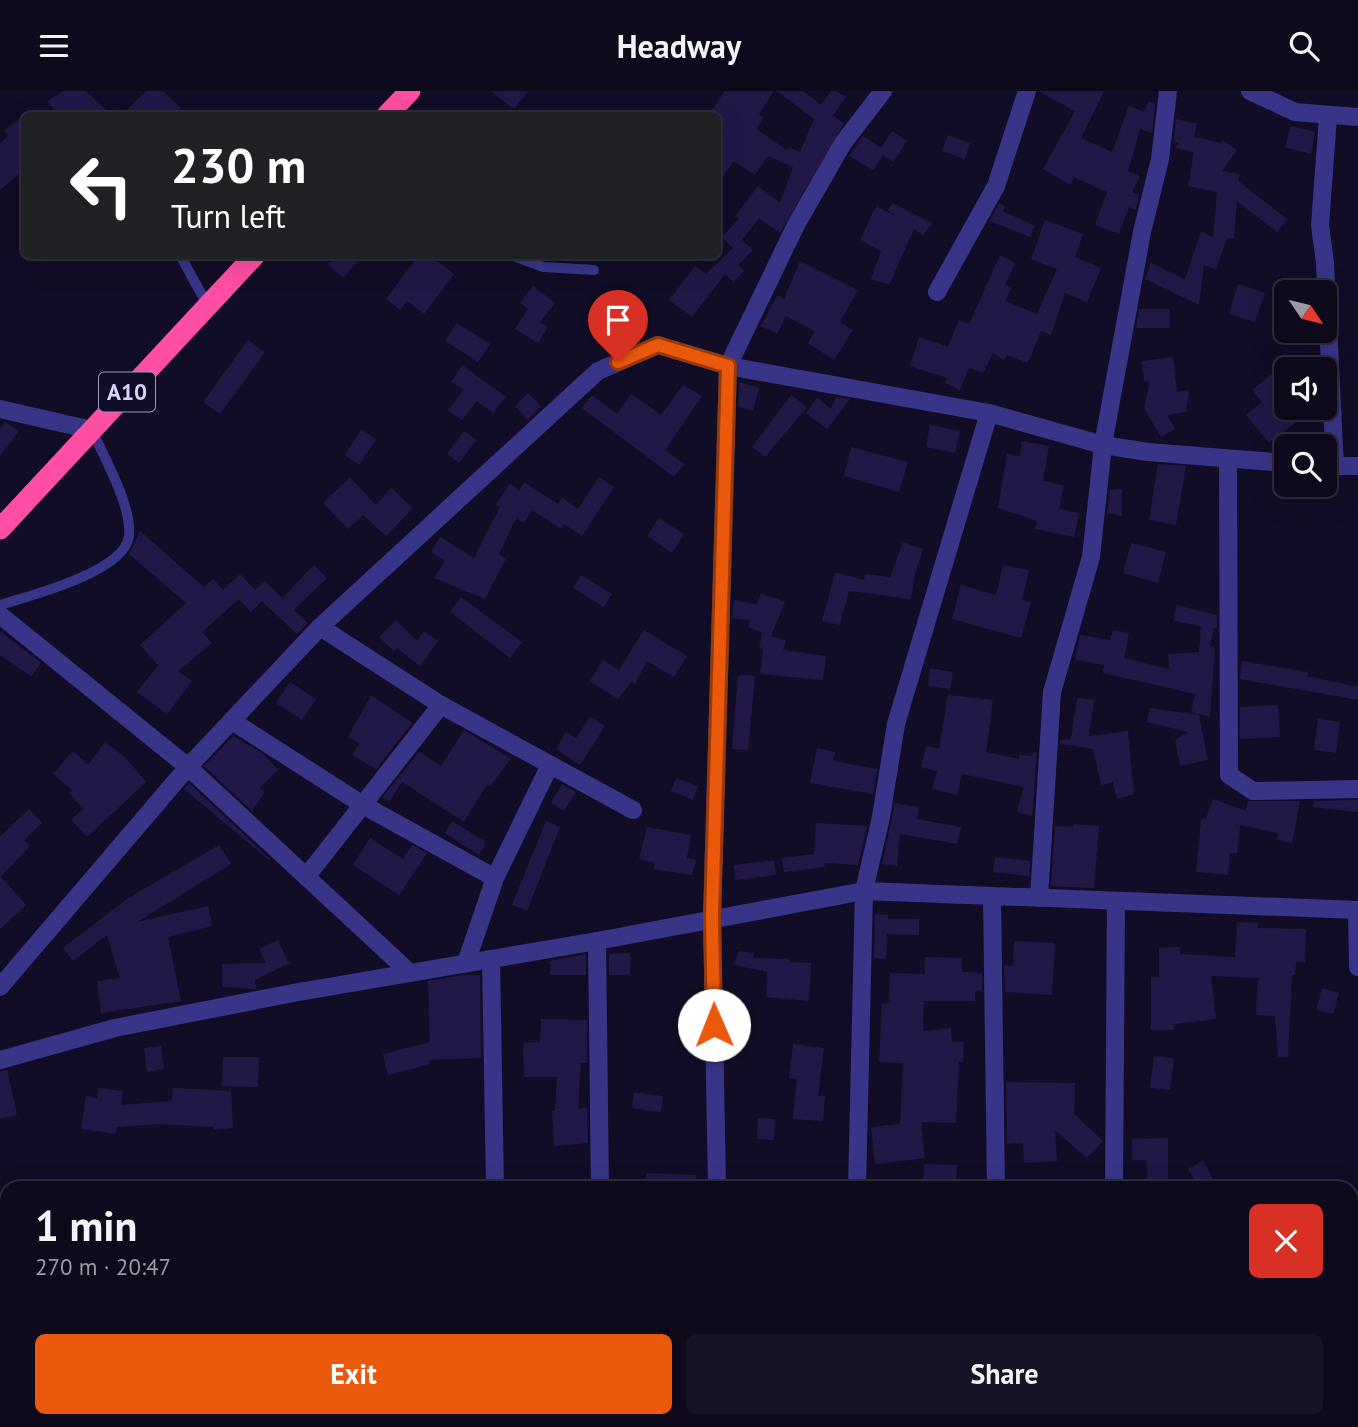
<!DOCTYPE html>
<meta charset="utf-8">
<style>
:root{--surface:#0e0a1c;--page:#171325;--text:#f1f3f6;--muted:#9b9aa3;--line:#2e2b3b;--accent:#ea580c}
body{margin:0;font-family:"PT Sans",sans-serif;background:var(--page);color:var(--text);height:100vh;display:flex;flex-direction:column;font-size:26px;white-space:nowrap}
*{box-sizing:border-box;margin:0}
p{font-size:23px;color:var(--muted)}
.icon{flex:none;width:38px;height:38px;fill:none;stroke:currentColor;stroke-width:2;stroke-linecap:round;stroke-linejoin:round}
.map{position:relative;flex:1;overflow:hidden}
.side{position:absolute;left:0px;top:1090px;width:1358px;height:247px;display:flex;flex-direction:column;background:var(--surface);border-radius:21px 21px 0 0;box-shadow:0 7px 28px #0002,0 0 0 2px var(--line)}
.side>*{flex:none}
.guide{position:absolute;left:21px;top:21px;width:700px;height:147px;border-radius:10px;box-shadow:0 7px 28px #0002,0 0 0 2px var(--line);background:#202124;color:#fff;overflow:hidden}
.needle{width:46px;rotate:125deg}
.tools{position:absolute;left:1274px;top:189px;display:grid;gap:14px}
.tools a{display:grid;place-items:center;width:63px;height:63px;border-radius:10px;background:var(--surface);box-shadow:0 7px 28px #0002,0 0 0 2px var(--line);font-size:35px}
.pin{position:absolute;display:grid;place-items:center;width:60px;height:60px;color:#fff;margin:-72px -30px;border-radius:50% 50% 50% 0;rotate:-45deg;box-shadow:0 0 7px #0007}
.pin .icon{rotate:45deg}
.me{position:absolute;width:77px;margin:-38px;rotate:359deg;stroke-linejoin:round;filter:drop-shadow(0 0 5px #0008)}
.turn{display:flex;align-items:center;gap:24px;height:147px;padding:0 35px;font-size:32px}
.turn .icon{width:91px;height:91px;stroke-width:2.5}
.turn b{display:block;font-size:49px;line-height:60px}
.round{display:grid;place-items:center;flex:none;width:74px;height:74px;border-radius:10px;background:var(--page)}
.summary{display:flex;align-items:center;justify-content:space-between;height:119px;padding:0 35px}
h1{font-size:42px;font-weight:600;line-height:52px}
.action{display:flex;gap:14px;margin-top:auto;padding:14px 35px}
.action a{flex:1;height:80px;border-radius:10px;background:var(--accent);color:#fff;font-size:28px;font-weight:600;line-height:80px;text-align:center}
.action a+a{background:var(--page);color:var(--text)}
header{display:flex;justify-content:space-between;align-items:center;height:91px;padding:0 35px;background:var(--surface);font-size:32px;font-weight:600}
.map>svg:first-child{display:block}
.building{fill:#221848}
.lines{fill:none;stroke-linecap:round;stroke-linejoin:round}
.lane{stroke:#383588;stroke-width:10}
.street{stroke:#383588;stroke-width:18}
.secondary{stroke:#6d6aff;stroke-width:18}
.highway{stroke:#ff4ea3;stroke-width:21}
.route-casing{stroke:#983908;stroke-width:18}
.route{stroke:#ea580c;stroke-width:12}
.labels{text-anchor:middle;stroke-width:7;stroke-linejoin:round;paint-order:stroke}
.shield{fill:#120d26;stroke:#9c98be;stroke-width:2}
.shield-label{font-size:23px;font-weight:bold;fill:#d7d3ff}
</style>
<header><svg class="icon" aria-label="menu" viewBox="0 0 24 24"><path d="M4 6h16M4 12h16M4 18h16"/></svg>Headway<svg class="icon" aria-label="search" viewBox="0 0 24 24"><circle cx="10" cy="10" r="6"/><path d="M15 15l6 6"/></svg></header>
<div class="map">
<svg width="1358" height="1336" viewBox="0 0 1358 1336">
<rect width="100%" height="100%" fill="#120d26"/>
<g class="building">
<path d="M63 0H86L111 24H57L48 10Z"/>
<path d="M146 0H163L181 17 174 24H122Z"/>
<path d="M490 0H528L514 18Z"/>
<path d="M725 0H774L759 23 764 27 756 38 787 59 788 56 800 61 814 28 777 0H803L821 14 831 0H836L846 6 833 25 844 32 780 142 759 127 742 149 753 159 738 174 744 180 733 191 725 183 692 226 669 209 695 175 706 183 733 157 722 146 739 128 735 125 758 95 780 112 793 76 768 65 755 84 734 70 718 92V23L712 19Z"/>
<path d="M1038 0H1104L1081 47 1112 61 1129 15 1144 21 1148 10 1155 13 1152 42 1140 38 1128 80 1140 85 1132 101 1139 104 1136 119 1129 116 1119 143 1095 134 1107 101 1074 86 1070 94 1043 78 1075 20Z"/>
<path d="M24 24V79L0 99V52L8 45 4 40Z"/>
<path d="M1176 28 1197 33 1194 46 1221 52 1222 49 1237 59 1222 80 1240 83 1238 90 1287 128 1277 141 1237 110 1234 148 1227 147 1216 179 1204 174 1199 214 1145 188 1151 172 1185 188 1201 140 1213 147 1217 101 1188 95 1194 61 1176 57 1178 52 1174 50Z"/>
<path d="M1291 35 1315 41 1311 63 1285 56Z"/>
<path d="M892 40 907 50 893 71 883 64 873 79 849 65 863 45 881 57Z"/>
<path d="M948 44 970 52 965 68 942 60Z"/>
<path d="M892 112 932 132 923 144 914 138 889 194 871 188 881 160 860 149 876 115 899 127 888 119Z"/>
<path d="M999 112 1005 115 1003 120 1035 135 1030 146 990 130Z"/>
<path d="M1045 129 1083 143 1075 166 1101 177 1087 211 1065 202 1051 244 1041 240 1028 272 1007 264 1004 269 993 262 983 282 969 277 960 299 945 292 947 287 910 275 919 246 948 256 959 229 969 233 1000 164 1015 172 1005 194 1011 197 1005 210 1037 223 1057 178 1031 168Z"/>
<path d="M336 164H363L343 187 328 174Z"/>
<path d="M419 164H441L437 170 454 183 424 223 407 210 400 219 386 208Z"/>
<path d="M800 170 858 199 840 231 853 239 834 269 808 252 815 240 786 225 777 243 761 235 777 204 784 208Z"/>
<path d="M1238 193 1265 202 1255 231 1229 223Z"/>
<path d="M533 195 555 212 540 231 548 236 538 252 515 238 528 218 520 212Z"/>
<path d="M1139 218H1170V237H1136Z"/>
<path d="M457 232 490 253 478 271 445 250Z"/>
<path d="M248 249 265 261 220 323 203 311Z"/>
<path d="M1173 266 1177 301 1189 299 1186 321 1167 324 1175 338 1161 346 1144 317 1150 290H1144L1142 270Z"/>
<path d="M462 274 506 306 493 322 477 310 462 329 448 319 464 299 451 291Z"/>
<path d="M1272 283 1286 301V317H1314L1269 352 1246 324 1262 311 1252 299Z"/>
<path d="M739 291 759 297 753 320 738 316Z"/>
<path d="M683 294 702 305 665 359 684 373 674 386 582 317 592 304 617 323 631 303 661 324Z"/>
<path d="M528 302 541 315 528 329 515 315Z"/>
<path d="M791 304 807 316 765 366 752 356Z"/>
<path d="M836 306 850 308 827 338 806 322 817 307 831 318Z"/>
<path d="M5 331 19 340 0 365V337Z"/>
<path d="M930 334 960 340 955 362 926 356Z"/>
<path d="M361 338 376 348 359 374 345 364Z"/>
<path d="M464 340 476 349 459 372 447 363Z"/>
<path d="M1022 350 1049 355 1043 390 1064 394 1059 418 1079 422 1074 446 1035 438 1037 430 998 417 1007 363 1020 365Z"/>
<path d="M851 356 908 371 899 401 844 385Z"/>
<path d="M1158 373 1186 375 1176 434 1149 429Z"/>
<path d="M350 386 376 414 391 397 413 417 386 445 363 424 348 438 323 412Z"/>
<path d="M599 386 614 396 582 445 564 433 561 438 532 419 524 432 516 427 499 463 506 468 485 508 434 487 445 470 431 461 440 446 474 467 500 416 496 414 510 392 519 400 524 391 558 413 562 407 578 418Z"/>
<path d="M1122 398V425L1107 422 1110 399Z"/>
<path d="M659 427 684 443 672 462 647 445Z"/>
<path d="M140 440 204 496 213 488 223 499 240 483 255 499 265 490 282 507 314 474 327 487 294 519 308 532 297 543 262 510 251 521 239 508 202 541 212 552 178 580 192 590 167 623 137 601 158 574 140 554 186 512 129 463Z"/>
<path d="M903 451 923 458 915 483 911 508 849 500 840 534 822 530 835 481 864 489 865 483 890 486Z"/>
<path d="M1131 452 1166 461 1158 492 1123 482Z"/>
<path d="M1003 474 1029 479 1022 509 1031 511 1021 547 952 528 961 494 996 504Z"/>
<path d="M581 484 612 503 604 516 573 497Z"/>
<path d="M761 502 785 511 771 545 786 549 783 559 826 565 823 589 760 583 763 558 759 557 762 543 770 545 748 536 750 529 732 527 734 509 757 513Z"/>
<path d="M461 506 522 551 510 567 450 521Z"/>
<path d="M1176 514 1217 524V537H1214L1210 555 1215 556 1210 626 1191 621 1195 603 1103 582 1104 574 1075 569 1080 544 1110 549 1113 539 1129 542 1124 567 1169 578 1168 563 1199 561 1201 535 1174 530Z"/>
<path d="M396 529 417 550 424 540 438 550 420 575 397 557 394 560 379 546Z"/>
<path d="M644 539 687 565 674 586 647 570 635 593 631 591 618 608 590 590 603 569 619 579Z"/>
<path d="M0 540 41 572 31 585 0 564Z"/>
<path d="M1242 570 1308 581 1307 585 1358 596V609L1240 588Z"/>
<path d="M930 577 953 581 950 598 928 595Z"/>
<path d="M738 584 755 585 748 659 732 658Z"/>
<path d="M290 591 316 608 302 629 276 612Z"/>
<path d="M371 604 412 632 376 678 352 664 360 652 348 646Z"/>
<path d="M948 604 993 609 986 661 1019 668V664L1032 665 1033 661 1037 662 1032 725 1017 721 1024 696 962 683 957 704 932 698 937 680 921 676 926 655 939 658Z"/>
<path d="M1077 607 1094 609 1089 645 1128 640 1134 703 1117 708 1113 691 1101 694 1093 658 1060 653V649L1071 648Z"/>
<path d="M1278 614 1280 646 1240 648V616Z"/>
<path d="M1150 617 1199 624 1208 669 1180 675 1175 649 1188 641 1147 631Z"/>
<path d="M590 626 605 635 580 674 556 658 566 641 576 647Z"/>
<path d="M1318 628 1340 631 1336 662 1314 659Z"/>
<path d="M464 639 511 668 490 695 487 693 464 731 402 691 389 711 382 707 419 661 441 675Z"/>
<path d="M233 645 262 662 278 678 260 697 265 701 252 720 204 675Z"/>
<path d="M105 651 126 667 146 691 87 746 71 729 83 718 69 702 72 699 53 683 73 660 88 674Z"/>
<path d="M817 657 835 661 833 670 877 678 873 703 810 692Z"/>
<path d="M676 687 698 695 693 709 671 700Z"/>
<path d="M189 692 270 768 269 769 184 698Z"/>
<path d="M562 693 576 701 564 720 551 712Z"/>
<path d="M1213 708 1246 720 1248 710H1300L1292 752 1277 749 1278 742 1240 734 1237 762H1230L1228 784 1196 781 1201 728H1206Z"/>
<path d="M1358 709V721L1313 716 1314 710Z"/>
<path d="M895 712 919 716 917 728 961 736 957 753 900 743 897 775 882 773Z"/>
<path d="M29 718 42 732 24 749 30 755 1 786 26 814 0 838V746Z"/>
<path d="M452 730 486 751 479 764 445 742Z"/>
<path d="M546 730 560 736 527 820 512 814Z"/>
<path d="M816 732 867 735 858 774 825 772V776L784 781 782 767 814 763Z"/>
<path d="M1073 733 1099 735 1094 797 1051 795 1055 735 1073 736Z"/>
<path d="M647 736 691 744 687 767 696 769 692 784 653 778 655 772 639 768Z"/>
<path d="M370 747 403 768 412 754 427 762 399 804 353 774Z"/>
<path d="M219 754 231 773 137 831 208 815 212 835 168 846 181 910 101 922 97 890 120 887 107 844 73 870 63 857 127 808Z"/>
<path d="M995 766 1030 770 1029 785 993 781Z"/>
<path d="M774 769 776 784 735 789 734 774Z"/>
<path d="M875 823 888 824V828H919V844L887 843 886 868 874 867Z"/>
<path d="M1237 831 1258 832V837L1306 838 1305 871H1296L1295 884H1292L1288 966H1278L1275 925 1256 924 1258 887 1211 885 1216 928 1174 933V939H1151V886H1159V857L1180 856V863L1235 866Z"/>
<path d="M278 849 288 871H292L255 889 256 898 222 896V873L266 872 259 858Z"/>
<path d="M1014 850 1055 852 1052 904 1005 901 1004 874 1013 875Z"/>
<path d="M739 860 754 862 753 867 790 868V871L811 872 809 910 766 906 767 881 734 874Z"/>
<path d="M630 862V884H609V863Z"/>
<path d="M586 863V884H550V870Z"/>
<path d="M925 866 962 867V881L982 882V900H975V910H924L923 940 951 937 952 951H964L963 971H959L956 1032 921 1031 925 1067 875 1073 871 1036 900 1033 903 972 879 971 882 912H889L890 882 925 883Z"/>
<path d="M464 884H480L481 967 429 969 430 973 388 984 383 963 430 951 428 890Z"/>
<path d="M1322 897 1339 902 1333 923 1316 919Z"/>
<path d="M541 928 587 929V972H581L578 1018 587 1017 588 1052 554 1055 552 1020H555L557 986H524L523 952 540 951Z"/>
<path d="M793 953 824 957 818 1005H825L823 1030 793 1028 797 988 789 987Z"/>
<path d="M161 955 164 978 147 981 144 957Z"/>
<path d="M1154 965 1174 967 1170 999 1150 997Z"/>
<path d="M223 966H259L258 996 222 995Z"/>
<path d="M7 979 17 1024 0 1028V980Z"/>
<path d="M1006 991 1075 992 1074 1023 1103 1050 1087 1067 1055 1039 1057 1070 1024 1072 1023 1052 1007 1053Z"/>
<path d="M98 997 123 1000 121 1014 172 1010 173 997 231 1000 233 1037 214 1039V1036L159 1033 117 1036 116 1043 81 1038 86 1005 97 1007Z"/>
<path d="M634 1001 663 1005 661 1021 632 1017Z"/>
<path d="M758 1027 775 1028 774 1049 757 1048Z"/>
<path d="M1168 1047V1097H1147V1069H1132V1048Z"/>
<path d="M1203 1070 1215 1091 1199 1097 1188 1078Z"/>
<path d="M924 1073 957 1074 956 1095 923 1097Z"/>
<path d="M646 1082 696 1084V1097H645Z"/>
</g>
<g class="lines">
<g class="lane">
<path d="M180 164 208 215"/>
<path d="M511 164 543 176 594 179"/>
<path d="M0 514C29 505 125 481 129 445 132 414 104 367 92 339"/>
</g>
<g class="street">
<path d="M1250 0 1295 21 1358 26"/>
<path d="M1328 26 1320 134 1325 172 1335 376"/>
<path d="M937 201 996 95 1027 0"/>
<path d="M0 318 92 339"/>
<path d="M1228 368 1229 684 1253 700 1358 698"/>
<path d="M1325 375H1358"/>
<path d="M0 524 188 676 410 882"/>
<path d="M320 536 441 614 633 719"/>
<path d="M232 630 363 714 495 787"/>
<path d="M306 786 441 614"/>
<path d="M992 805 996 1097"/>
<path d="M1039 807 1052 601 1091 466 1103 354 1142 141 1160 68 1168 0"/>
<path d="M1357 819 1358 876"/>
<path d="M597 850 600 1097"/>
<path d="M491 868 495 1097"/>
<path d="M466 872 495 787 550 674"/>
<path d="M0 896 188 676 320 536 598 280 658 254 728 275 989 322 1103 354 1148 361 1286 372"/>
<path d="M0 969 115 937 293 902 597 850 864 800 1358 819"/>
<path d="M717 1097 712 826 728 275 796 134 843 52 883 0"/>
<path d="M857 1097 864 800 881 726 896 633 989 322"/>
<path d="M1114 1097 1116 810"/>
<path d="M849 1330V1336"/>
<path d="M981 1330 982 1336"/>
<path d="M1111 1330V1336"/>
<path d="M1246 1330V1336"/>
<path d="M575 1336V1330"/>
</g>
<g class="secondary">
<path d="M1351 1148H1358"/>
<path d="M0 1161H7"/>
<path d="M1351 1182H1358"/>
<path d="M0 1188 7 1187"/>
</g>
<g class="highway">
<path d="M387 24 410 0"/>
<path d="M0 438 255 164"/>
</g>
</g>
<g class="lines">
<defs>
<path id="route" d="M618 271 658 254 728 275 712 826 714 934"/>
</defs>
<use href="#route" class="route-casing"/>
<use href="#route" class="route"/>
</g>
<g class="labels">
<rect class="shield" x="99" y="281.5" width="56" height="39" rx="5"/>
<g class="shield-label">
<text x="127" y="309">A10</text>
</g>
</g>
</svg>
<div class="tools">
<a><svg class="needle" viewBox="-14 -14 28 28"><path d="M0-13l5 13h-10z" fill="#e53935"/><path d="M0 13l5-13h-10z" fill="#9b9aa3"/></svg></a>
<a><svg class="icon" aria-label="sound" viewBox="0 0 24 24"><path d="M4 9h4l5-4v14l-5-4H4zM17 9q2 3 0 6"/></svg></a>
<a><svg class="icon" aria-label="search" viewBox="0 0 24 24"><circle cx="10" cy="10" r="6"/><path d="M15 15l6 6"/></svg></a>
</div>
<div class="pin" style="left:618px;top:271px;background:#d93025"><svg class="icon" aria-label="arrive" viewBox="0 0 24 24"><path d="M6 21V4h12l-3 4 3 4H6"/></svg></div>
<svg class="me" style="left:714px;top:934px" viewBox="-20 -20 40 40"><circle r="19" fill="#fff"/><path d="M0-13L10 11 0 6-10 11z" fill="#ea580c"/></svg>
<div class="guide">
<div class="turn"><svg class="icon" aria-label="left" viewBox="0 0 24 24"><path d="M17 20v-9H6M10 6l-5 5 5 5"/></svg><div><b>230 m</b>Turn left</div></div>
</div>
<section class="side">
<div class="summary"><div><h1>1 min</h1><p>270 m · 20:47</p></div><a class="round" style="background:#d93025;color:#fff"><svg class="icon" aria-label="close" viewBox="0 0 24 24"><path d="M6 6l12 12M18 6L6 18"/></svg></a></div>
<div class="action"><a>Exit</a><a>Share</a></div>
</section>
</div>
